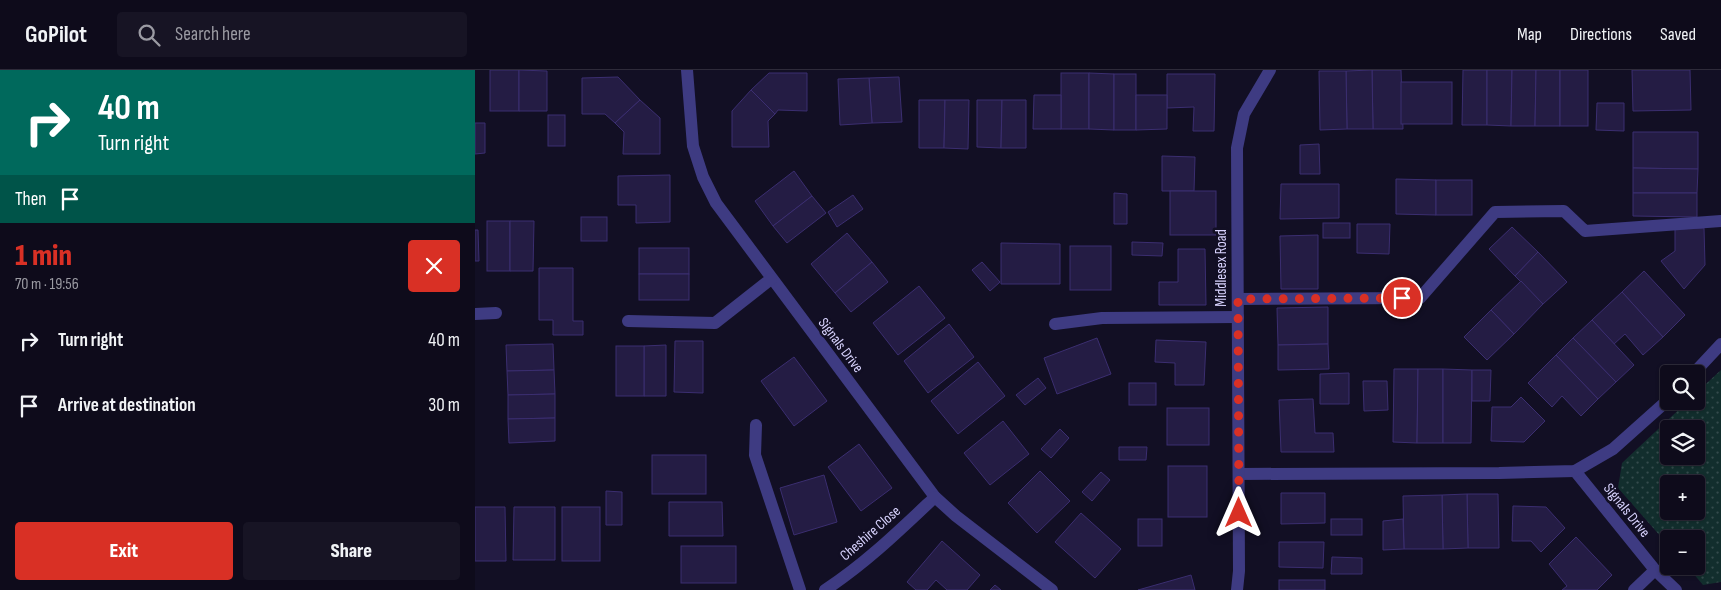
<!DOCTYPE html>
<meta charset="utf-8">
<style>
:root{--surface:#0e0b1b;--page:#171424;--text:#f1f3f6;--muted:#9b9ba3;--line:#2e2b3a;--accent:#d93025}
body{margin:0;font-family:"Sofia Sans Condensed",sans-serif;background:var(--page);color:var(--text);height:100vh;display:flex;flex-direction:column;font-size:19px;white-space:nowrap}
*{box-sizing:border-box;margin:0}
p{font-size:16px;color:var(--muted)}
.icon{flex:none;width:28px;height:28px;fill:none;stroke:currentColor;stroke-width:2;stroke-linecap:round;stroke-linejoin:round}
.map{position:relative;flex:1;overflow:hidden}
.side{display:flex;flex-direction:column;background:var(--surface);width:475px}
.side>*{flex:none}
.top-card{background:#00695c;color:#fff;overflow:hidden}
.controls{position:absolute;left:1185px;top:295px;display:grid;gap:10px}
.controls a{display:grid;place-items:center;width:45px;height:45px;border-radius:5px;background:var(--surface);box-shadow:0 1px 4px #0004,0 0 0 1px var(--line);font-size:25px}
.pin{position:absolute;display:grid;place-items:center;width:42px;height:42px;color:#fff;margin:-21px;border:2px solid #fff;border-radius:50%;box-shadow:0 1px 5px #0007}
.me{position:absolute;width:55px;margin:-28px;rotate:0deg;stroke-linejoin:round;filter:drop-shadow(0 0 4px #0008)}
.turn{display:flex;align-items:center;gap:18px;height:105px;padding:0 15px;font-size:22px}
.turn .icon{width:65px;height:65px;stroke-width:2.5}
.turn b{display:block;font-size:35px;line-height:42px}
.then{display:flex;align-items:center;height:48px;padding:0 15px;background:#0003;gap:10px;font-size:19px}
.round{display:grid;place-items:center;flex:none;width:52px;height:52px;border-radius:5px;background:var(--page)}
.overview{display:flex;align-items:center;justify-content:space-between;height:85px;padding:0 15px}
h1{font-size:30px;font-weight:800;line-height:38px;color:var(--accent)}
.primary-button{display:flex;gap:10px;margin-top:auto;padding:10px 15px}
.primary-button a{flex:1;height:58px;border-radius:5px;background:var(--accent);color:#fff;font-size:20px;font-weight:800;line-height:58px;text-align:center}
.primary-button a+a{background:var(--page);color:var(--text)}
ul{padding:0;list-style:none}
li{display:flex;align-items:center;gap:15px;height:65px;padding:0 15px}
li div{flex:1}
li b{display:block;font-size:19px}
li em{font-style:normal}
header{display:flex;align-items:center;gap:30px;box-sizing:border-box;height:70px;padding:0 25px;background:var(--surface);border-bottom:1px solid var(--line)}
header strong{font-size:24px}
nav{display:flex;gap:28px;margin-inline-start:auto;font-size:18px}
.search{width:350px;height:45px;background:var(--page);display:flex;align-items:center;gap:12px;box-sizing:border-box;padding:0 18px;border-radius:5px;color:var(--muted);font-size:19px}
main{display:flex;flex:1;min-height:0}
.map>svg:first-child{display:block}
.grass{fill:url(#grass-dots);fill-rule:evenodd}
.building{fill:#241c44;stroke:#3b2e70}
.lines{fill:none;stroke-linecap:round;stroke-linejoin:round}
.minor{stroke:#3e3b82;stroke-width:12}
.route{stroke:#d93025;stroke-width:9;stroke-dasharray:0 16.2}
.labels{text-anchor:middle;stroke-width:5;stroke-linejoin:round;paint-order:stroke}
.street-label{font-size:15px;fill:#d8d3fe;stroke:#120f24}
</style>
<header>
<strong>GoPilot</strong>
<div class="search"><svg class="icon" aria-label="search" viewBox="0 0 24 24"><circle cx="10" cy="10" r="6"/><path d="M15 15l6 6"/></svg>Search here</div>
<nav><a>Map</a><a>Directions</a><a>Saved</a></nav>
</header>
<main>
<section class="side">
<div class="top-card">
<div class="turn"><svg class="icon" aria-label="right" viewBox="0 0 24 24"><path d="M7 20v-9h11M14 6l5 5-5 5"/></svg><div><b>40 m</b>Turn right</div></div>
<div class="then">Then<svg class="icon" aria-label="arrive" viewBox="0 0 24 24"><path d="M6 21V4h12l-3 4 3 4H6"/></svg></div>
</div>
<div class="overview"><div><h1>1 min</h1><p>70 m · 19:56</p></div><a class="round" style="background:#d93025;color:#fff"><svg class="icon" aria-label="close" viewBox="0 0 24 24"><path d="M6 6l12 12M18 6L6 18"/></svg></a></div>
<ul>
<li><svg class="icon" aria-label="right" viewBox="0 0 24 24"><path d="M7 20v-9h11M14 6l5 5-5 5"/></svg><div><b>Turn right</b></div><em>40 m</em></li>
<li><svg class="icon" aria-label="arrive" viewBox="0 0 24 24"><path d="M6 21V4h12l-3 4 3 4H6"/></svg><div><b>Arrive at destination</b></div><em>30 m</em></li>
</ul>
<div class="primary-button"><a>Exit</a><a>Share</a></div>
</section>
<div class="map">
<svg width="1246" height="520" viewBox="0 0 1246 520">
<defs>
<pattern id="grass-dots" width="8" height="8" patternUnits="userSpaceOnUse" patternTransform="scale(1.25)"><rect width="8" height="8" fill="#122e2d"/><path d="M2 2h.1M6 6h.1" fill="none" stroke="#344b4c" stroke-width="1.8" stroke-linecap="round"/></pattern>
</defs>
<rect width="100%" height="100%" fill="#120f24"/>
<path class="grass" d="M1246 300V512L1228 515 1212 496H1221V469H1194V476L1143 418 1147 393 1213 331H1221V323ZM1194 359H1221V386H1194ZM1194 414H1221V441H1194Z"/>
<g class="building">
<rect x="15" y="0" width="29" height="41"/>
<path d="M44 0 72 1V41H44Z"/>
<path d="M897 0H926L928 59H898Z"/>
<path d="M897 0 898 59H872L871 1Z"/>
<path d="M988 0H1012V55H987Z"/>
<path d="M1012 0H1037L1036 56 1012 55Z"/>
<path d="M1037 0H1061L1060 56H1036Z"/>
<path d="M1061 0H1085V56H1060Z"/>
<rect x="1085" y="0" width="28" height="56"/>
<path d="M1157 0H1215L1216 40 1158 41Z"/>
<path d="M844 1H871L872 59 845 60Z"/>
<path d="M294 3H332V41L303 40 300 44 276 20Z"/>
<rect x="586" y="3" width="28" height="56"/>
<path d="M614 3 639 4V60L614 59Z"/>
<rect x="639" y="4" width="22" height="56"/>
<path d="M692 4H740L739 61H718L719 37 692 38Z"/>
<path d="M143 7 165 30 140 53 130 44H107V8Z"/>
<path d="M424 7 427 52 397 53 394 8Z"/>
<path d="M394 8 397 53 365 55 363 9Z"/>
<rect x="926" y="12" width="51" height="42"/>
<path d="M276 20 300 44 293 51 294 77H257V41Z"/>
<path d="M559 25H586V59H558Z"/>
<path d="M661 25H692V59L661 60Z"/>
<path d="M165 30 185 48V84H148L149 62 140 53Z"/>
<path d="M444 30H470L469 78H444Z"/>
<path d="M470 30H494L493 79 469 78Z"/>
<path d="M502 30H527L526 78 502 77Z"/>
<path d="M527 30H551V78H526Z"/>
<path d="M1122 33H1149V61L1121 60Z"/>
<rect x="73" y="45" width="17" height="31"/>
<path d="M0 53H10V83L0 84Z"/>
<path d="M1158 62H1223V99L1158 98Z"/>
<path d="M844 74 845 104H825V75Z"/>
<path d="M687 86 720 87 719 121H687Z"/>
<path d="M1158 98 1223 99 1222 123H1158Z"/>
<path d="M319 101 337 126 298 156 280 131Z"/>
<path d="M195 105V152L161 153V135H143V106Z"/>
<path d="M921 109 961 110V145L921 144Z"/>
<rect x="961" y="110" width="36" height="35"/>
<path d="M806 114H864V148L805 149Z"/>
<rect x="695" y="121" width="46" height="44"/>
<path d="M639 123 652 124V154H639Z"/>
<path d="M1158 123H1222V147L1158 146Z"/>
<path d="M378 125 388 139 362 157 353 142Z"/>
<path d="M337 126 351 143 312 173 298 156Z"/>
<rect x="106" y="147" width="26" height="24"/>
<rect x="12" y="151" width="23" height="50"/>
<path d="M35 151H59L58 201H35Z"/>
<rect x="848" y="153" width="27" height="15"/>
<path d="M882 154H915L914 184 882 183Z"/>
<path d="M1037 157 1063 182 1040 206 1014 179Z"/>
<path d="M1229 158 1230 195 1209 219 1186 191 1200 181V159Z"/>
<path d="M0 160H3L4 191H0Z"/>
<path d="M372 163 397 192 360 223 336 194Z"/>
<path d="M843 165V219H806L805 166Z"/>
<path d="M657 172 688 173 687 186 657 185Z"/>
<path d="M526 173 585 174V214H526Z"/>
<rect x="595" y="176" width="41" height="44"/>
<rect x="164" y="178" width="50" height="26"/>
<path d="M703 179H730L731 235H684V212H703Z"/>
<path d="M1063 182 1092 212 1068 234 1040 206Z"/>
<path d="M397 192 413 212 376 242 360 223Z"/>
<path d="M507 192 525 212 515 221 497 200Z"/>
<path d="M64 198H98V251H108V265H78V250H64Z"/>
<path d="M1169 201 1210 245 1188 267 1147 222Z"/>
<rect x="164" y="204" width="50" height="26"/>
<path d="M1046 211 1068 234 1039 264 1016 240Z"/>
<path d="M444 216 470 248 423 285 398 253Z"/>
<path d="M1147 222 1188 267 1168 285 1150 264 1139 274 1117 250Z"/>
<path d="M853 237V274L803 275 802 238Z"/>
<path d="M1016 240 1039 264 1012 290 989 267Z"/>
<path d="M1117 250 1159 295 1141 312 1098 268Z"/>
<path d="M474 254 499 287 453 323 429 291Z"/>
<path d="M622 268 636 304 582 324 569 288Z"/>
<path d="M1098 268 1141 312 1123 329 1081 285Z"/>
<path d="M681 270 731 272 729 315H700V293L680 292Z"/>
<path d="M200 271H228V323L199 322Z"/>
<path d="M78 274 79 300 32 301 31 275Z"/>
<path d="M853 274 854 299 803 300V275Z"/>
<path d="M191 275V326H169V276Z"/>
<rect x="141" y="276" width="28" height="50"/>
<path d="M1081 285 1123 329 1106 346 1087 326 1077 337 1053 313Z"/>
<path d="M319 287 352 331 319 356 286 311Z"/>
<path d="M503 292 530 326 483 364 456 331Z"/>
<path d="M919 299H943L942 373 918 372Z"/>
<path d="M943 299H968V373H942Z"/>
<path d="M968 299 997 300 996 373H968Z"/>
<path d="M79 300 80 324 33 325 32 301Z"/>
<path d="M997 300H1016L1015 331H997Z"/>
<path d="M874 303V334H845V304Z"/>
<path d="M563 308 571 318 550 335 541 325Z"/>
<path d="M888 311H912L913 340 889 341Z"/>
<rect x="654" y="313" width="27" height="22"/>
<path d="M80 324V348L33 349V325Z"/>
<path d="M1046 327 1070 351 1049 372 1016 371 1017 337H1036Z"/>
<path d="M838 329 840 363H858L859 382H806L804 330Z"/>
<rect x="692" y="338" width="42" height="37"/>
<path d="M80 348V371L34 373 33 349Z"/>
<path d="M528 351 554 384 515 415 489 383Z"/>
<path d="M585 359 594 368 576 388 566 379Z"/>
<path d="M384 374 417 418 386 441 353 397Z"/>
<path d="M644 377H672L671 390H644Z"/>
<rect x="177" y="385" width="54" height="39"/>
<rect x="693" y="396" width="39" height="51"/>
<path d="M565 401 595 431 562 463 533 433Z"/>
<path d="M626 402 635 410 617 431 607 422Z"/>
<path d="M349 405 362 452 319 465 305 418Z"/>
<path d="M131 421 147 422V455H131Z"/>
<path d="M806 423H850V453L806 454Z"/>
<path d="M992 424H1023L1024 478H993Z"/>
<path d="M992 424 993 478 968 479 967 425Z"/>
<path d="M967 425 968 479H929L928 426Z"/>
<path d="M194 432H247L248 466H194Z"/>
<path d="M1038 436 1071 437 1090 458 1066 482 1056 471H1037Z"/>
<path d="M0 437H30L31 491H0Z"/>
<path d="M39 437H80V490H38Z"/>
<rect x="87" y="437" width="38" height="54"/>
<path d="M606 443 646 479 620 508 580 472Z"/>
<rect x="663" y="449" width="24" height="27"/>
<rect x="856" y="449" width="31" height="16"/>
<path d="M928 449 929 479 908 480V451Z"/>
<path d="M1101 467 1137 505 1122 520H1087L1092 516 1074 494Z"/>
<path d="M467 471 505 505 492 520H472L461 510 452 520H441L432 512Z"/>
<path d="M804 472H849L848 498 804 497Z"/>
<rect x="206" y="476" width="55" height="37"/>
<path d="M857 487 887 488V504H856Z"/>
<path d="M716 505 720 520H663Z"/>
<rect x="804" y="510" width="46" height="10"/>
<path d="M520 515 526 520H515Z"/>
</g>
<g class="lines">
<g class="minor">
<path d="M212 0 218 76 228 107 241 133 460 427 481 446 577 520"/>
<path d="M763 229 945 228 1020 142 1089 141 1110 161 1246 151"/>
<path d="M0 244 21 243"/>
<path d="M153 251 240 253 296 209"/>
<path d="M580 254 627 248 763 247"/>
<path d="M1218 304 1246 274"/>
<path d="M281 355 280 385 325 520"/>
<path d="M1100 401 1180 500 1201 520"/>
<path d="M764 404 1024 403 1100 401 1138 379 1194 329"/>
<path d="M350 520C390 494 425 460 460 427"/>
<path d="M762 520 764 501 762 78 769 44 795 0"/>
<path d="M1159 520 1180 500"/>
</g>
</g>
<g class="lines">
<path class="route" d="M764 443 763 229 927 228"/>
</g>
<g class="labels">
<g class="street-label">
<text transform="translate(746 198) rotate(-90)" y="5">Middlesex Road</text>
<text transform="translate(366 275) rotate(53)" y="5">Signals Drive</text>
<text transform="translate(1152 440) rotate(51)" y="5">Signals Drive</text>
<text transform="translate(395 463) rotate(-41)" y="5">Cheshire Close</text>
</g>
</g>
</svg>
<div class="controls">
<a><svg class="icon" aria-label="search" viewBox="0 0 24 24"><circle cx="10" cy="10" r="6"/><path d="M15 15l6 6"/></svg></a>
<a><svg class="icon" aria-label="layers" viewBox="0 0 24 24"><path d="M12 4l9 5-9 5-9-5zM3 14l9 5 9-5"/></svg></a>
<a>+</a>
<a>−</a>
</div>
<div class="pin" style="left:927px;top:228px;background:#d93025"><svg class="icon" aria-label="arrive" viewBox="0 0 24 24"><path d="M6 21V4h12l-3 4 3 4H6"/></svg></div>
<svg class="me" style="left:764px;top:443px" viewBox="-20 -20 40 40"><path d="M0-17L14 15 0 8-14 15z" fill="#d93025" stroke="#fff" stroke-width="4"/></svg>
</div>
</main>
